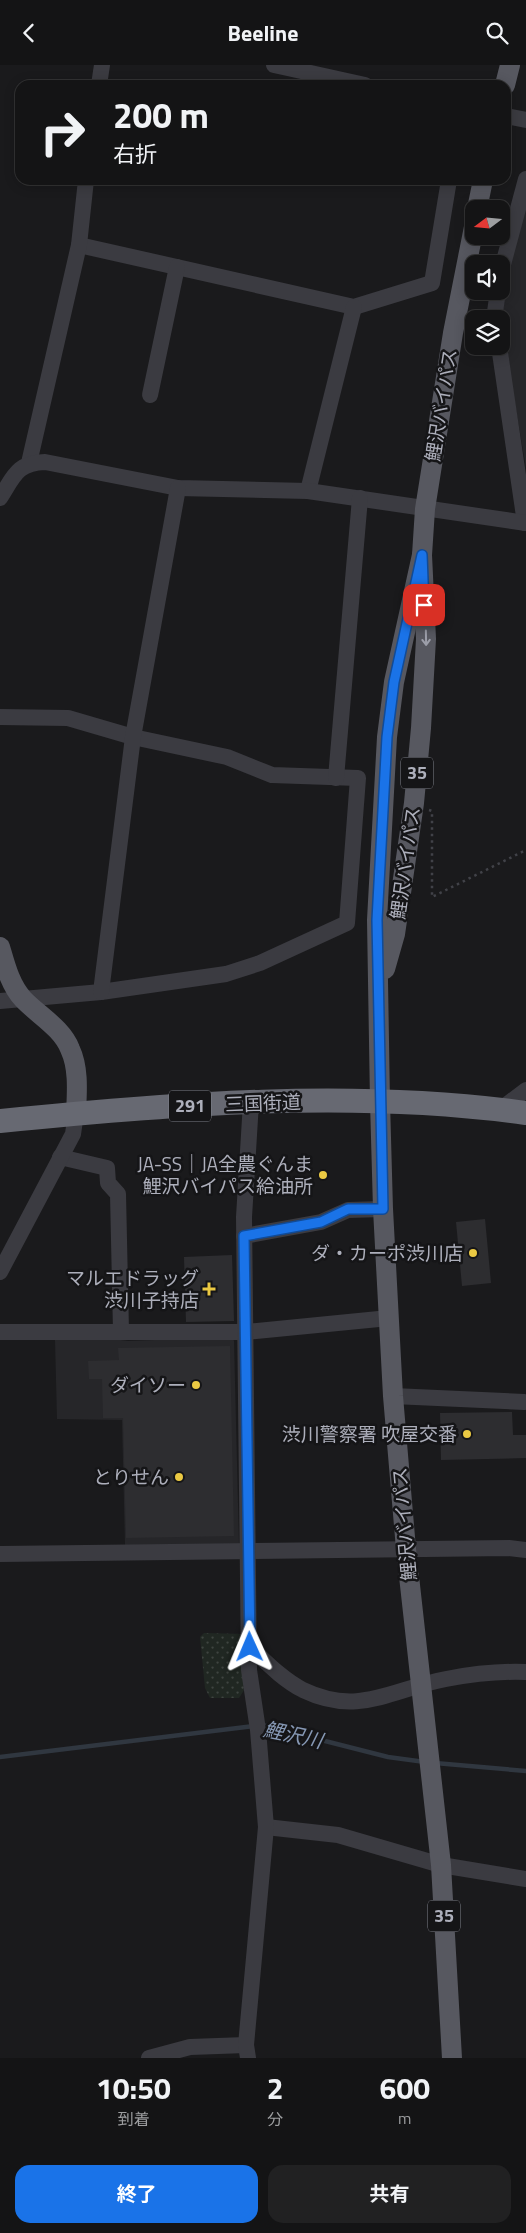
<!DOCTYPE html>
<html lang="ja">
<meta charset="utf-8">
<style>
:root{--surface:#141415;--page:#212122;--text:#f1f3f6;--muted:#9d9ea0;--line:#333334;--accent:#1a73e8}
body{margin:0;font-family:"Titillium Web","Noto Sans JP",sans-serif;background:var(--page);color:var(--text);height:100vh;display:flex;flex-direction:column;font-size:19px;white-space:nowrap}
*{box-sizing:border-box;margin:0}
p{font-size:16px;color:var(--muted)}
.icon{flex:none;width:28px;height:28px;fill:none;stroke:currentColor;stroke-width:2;stroke-linecap:round;stroke-linejoin:round}
.map{position:relative;height:1993px;overflow:hidden}
.sheet{display:flex;flex-direction:column;background:var(--surface);flex:1}
.sheet>*{flex:none}
.hud{position:absolute;left:15px;top:15px;width:496px;height:105px;border-radius:15px;box-shadow:0 2px 12px #0003,0 0 0 1px var(--line);background:#141415;color:var(--text);overflow:hidden}
.needle{width:32px;rotate:254deg}
.tools{position:absolute;left:465px;top:135px;display:grid;gap:10px}
.tools a{display:grid;place-items:center;width:45px;height:45px;border-radius:10px;background:var(--surface);box-shadow:0 2px 12px #0003,0 0 0 1px var(--line);font-size:25px}
.pin{position:absolute;display:grid;place-items:center;width:42px;height:42px;color:#fff;margin:-21px;border-radius:10px;box-shadow:0 2px 8px #0006}
.me{position:absolute;width:55px;margin:-28px;rotate:359deg;stroke-linejoin:round;filter:drop-shadow(0 0 4px #0008)}
.turn{display:flex;align-items:center;gap:18px;height:105px;padding:0 15px;font-size:22px}
.turn .icon{width:65px;height:65px;stroke-width:2.5}
.turn b{display:block;font-size:35px;line-height:42px}
.eta{display:flex;justify-content:space-evenly;align-items:center;height:85px;text-align:center}
.eta b{font-size:30px;font-weight:700;line-height:35px}
.action{display:flex;gap:10px;margin-top:auto;padding:10px 15px}
.action a{flex:1;height:58px;border-radius:15px;background:var(--accent);color:#fff;font-size:20px;font-weight:700;line-height:58px;text-align:center}
.action a+a{background:var(--page);color:var(--text)}
header{display:flex;justify-content:space-between;align-items:center;height:65px;padding:0 15px;background:var(--surface);font-size:22px;font-weight:700}
.map>svg:first-child{display:block}
.built{fill:#262629}
.park{fill:url(#park-dots)}
.lines{fill:none;stroke-linecap:round;stroke-linejoin:round}
.stream{stroke:#303740;stroke-width:4.5}
.building{fill:#2d2d30}
.path{stroke:#414248;stroke-width:2.5;stroke-dasharray:2.5 4;stroke-linecap:butt}
.minor{stroke:#3b3b41;stroke-width:16}
.major{stroke:#575860;stroke-width:20}
.highway{stroke:#676972;stroke-width:24}
.oneway{stroke:#9c9ea9}
.route-casing{stroke:#114b97;stroke-width:12}
.route{stroke:#1a73e8;stroke-width:9}
.poi-dot{fill:#ebc943;stroke:#151517;stroke-width:2}
.labels{text-anchor:middle;stroke-width:5;stroke-linejoin:round;paint-order:stroke}
.shield{fill:#151517;stroke:#7f818a;stroke-width:1}
.shield-label{font-size:18px;font-weight:bold;fill:#adafbb}
.street-label{font-size:19px;fill:#adafbb;stroke:#151517}
.poi-label{font-size:19px;fill:#adafbb;stroke:#151517;text-anchor:end}
.water-label{font-size:20px;font-style:italic;fill:#8698b4;stroke:#151517}
</style>
<header><svg class="icon" aria-label="back" viewBox="0 0 24 24"><path d="M15 5l-7 7 7 7"/></svg>Beeline<svg class="icon" aria-label="search" viewBox="0 0 24 24"><circle cx="10" cy="10" r="6"/><path d="M15 15l6 6"/></svg></header>
<div class="map">
<svg width="526" height="1993" viewBox="0 0 526 1993">
<defs>
<pattern id="park-dots" width="8" height="8" patternUnits="userSpaceOnUse" patternTransform="scale(1.25)"><rect width="8" height="8" fill="#202722"/><path d="M2 2h.1M6 6h.1" fill="none" stroke="#3e4440" stroke-width="1.8" stroke-linecap="round"/></pattern>
</defs>
<rect width="100%" height="100%" fill="#1a1a1c"/>
<g class="built">
<path d="M526 137V403L500 251 510 191Z"/>
<path d="M232 1272 234 1276 239 1479 125 1480 122 1355 57 1354 55 1275 106 1273 128 1276Z"/>
</g>
<path class="park" d="M204 1568 244 1569 246 1622 239 1633H210L205 1623 200 1572Z"/>
<g class="lines">
<g class="stream">
<path d="M262 1660 388 1692 425 1697"/>
<path d="M0 1692 254 1661"/>
<path d="M435 1698 526 1706"/>
</g>
</g>
<g class="building">
<path d="M485 1154 491 1218 462 1221 456 1157Z"/>
<path d="M232 1190 234 1256 186 1257 184 1192Z"/>
<path d="M230 1281 234 1471 126 1473 123 1353H103L102 1314H89L88 1296 119 1295 118 1283Z"/>
<path d="M512 1347 513 1370H526V1393L441 1395 440 1348Z"/>
</g>
<g class="lines">
<path class="path" d="M429 745 432 746V832L526 785"/>
<g class="minor">
<path d="M274 0 365 20"/>
<path d="M99 20 102 0"/>
<path d="M506 51 526 55"/>
<path d="M79 180 354 242 432 218 449 115"/>
<path d="M501 207 526 114"/>
<path d="M494 254 498 226"/>
<path d="M499 281 525 458"/>
<path d="M150 330 177 202"/>
<path d="M29 398 79 180 86 115"/>
<path d="M308 426 354 242"/>
<path d="M0 433C14 411 17 398 45 397L178 423 308 426 526 458"/>
<path d="M0 652 68 653 133 672 227 692 272 710 358 713 347 858 260 898 226 909 101 927 0 936"/>
<path d="M336 713 360 433"/>
<path d="M101 927 133 672 178 423"/>
<path d="M501 1044 526 1025"/>
<path d="M60 1092 107 1103 108 1118 118 1129 121 1266"/>
<path d="M244 1171 321 1157 348 1145 383 1144"/>
<path d="M0 1207 73 1069 76 1048"/>
<path d="M0 1267H246L389 1253"/>
<path d="M393 1331 524 1337"/>
<path d="M0 1489 509 1483 526 1485"/>
<path d="M250 1582C266 1597 282 1614 303 1625 359 1652 392 1624 446 1614 472 1609 500 1606 526 1607"/>
<path d="M266 1762 338 1770 441 1800 526 1814"/>
<path d="M149 1993 190 1982 246 1980"/>
<path d="M248 1993 246 1980 266 1762 258 1665 249 1605 244 1152 251 1037"/>
</g>
<g class="major">
<path d="M505 20 510 0"/>
<path d="M477 144 483 115"/>
<path d="M422 490 394 617 387 672 377 855 380 1037 383 1144 393 1331 406 1484 441 1800 452 1993"/>
<path d="M0 882C5 899 10 920 23 934 38 950 62 963 70 984 79 1003 77 1027 76 1048"/>
<path d="M385 904 395 869 414 738 421 663 426 574 422 490 425 444 453 268 474 162"/>
</g>
<path class="highway" d="M0 1056C173 1039 352 1024 526 1048"/>
</g>
<defs><path id="oneway-shaft" d="M-6 0H5M1.5-3L5.5 0L1.5 3" fill="none" stroke-width="1.6" stroke-linecap="round" stroke-linejoin="round" transform="scale(1.25)"/></defs>
<use class="oneway" href="#oneway-shaft" transform="translate(426 573) rotate(89)"/>
<g class="lines">
<defs>
<path id="route" d="M250 1582 244 1171 321 1157 348 1144H383L377 855 387 672 394 617 422 490 424 540"/>
</defs>
<use href="#route" class="route-casing"/>
<use href="#route" class="route"/>
</g>
<g class="poi-dot">
<circle cx="323" cy="1110" r="5"/>
<circle cx="473" cy="1188" r="5"/>
<path d="M206.5 1216.5h5v5h5v5h-5v5h-5v-5h-5v-5h5z"/>
<circle cx="196" cy="1320" r="5"/>
<circle cx="467" cy="1369" r="5"/>
<circle cx="179" cy="1412" r="5"/>
</g>
<g class="labels">
<g class="shield">
<rect x="401" y="692.5" width="32" height="31" rx="4"/>
<rect x="169" y="1025.5" width="42" height="31" rx="4"/>
<rect x="428" y="1835.5" width="32" height="31" rx="4"/>
</g>
<g class="shield-label">
<text x="417" y="714">35</text>
<text x="190" y="1047">291</text>
<text x="444" y="1857">35</text>
</g>
<g class="street-label">
<text transform="translate(441 340) rotate(-81)" y="7">鯉沢バイパス</text>
<text transform="translate(405 798) rotate(-82)" y="7">鯉沢バイパス</text>
<text transform="translate(263 1038) rotate(-2)" y="7">三国街道</text>
<text transform="translate(404 1459) rotate(-95)" y="7">鯉沢バイパス</text>
</g>
<g class="poi-label">
<text x="313" y="1106">JA-SS｜JA全農ぐんま<tspan x="313" dy="22">鯉沢バイパス給油所</tspan></text>
<text x="463" y="1195">ダ・カーポ渋川店</text>
<text x="199" y="1220">マルエドラッグ<tspan x="199" dy="22">渋川子持店</tspan></text>
<text x="186" y="1327">ダイソー</text>
<text x="457" y="1376">渋川警察署 吹屋交番</text>
<text x="169" y="1419">とりせん</text>
</g>
<g class="water-label">
<text transform="translate(293 1670) rotate(12)" y="7">鯉沢川</text>
</g>
</g>
</svg>
<div class="tools">
<a><svg class="needle" viewBox="-14 -14 28 28"><path d="M0-13l5 13h-10z" fill="#e53935"/><path d="M0 13l5-13h-10z" fill="#9d9ea0"/></svg></a>
<a><svg class="icon" aria-label="sound" viewBox="0 0 24 24"><path d="M4 9h4l5-4v14l-5-4H4zM17 9q2 3 0 6"/></svg></a>
<a><svg class="icon" aria-label="layers" viewBox="0 0 24 24"><path d="M12 4l9 5-9 5-9-5zM3 14l9 5 9-5"/></svg></a>
</div>
<div class="pin" style="left:424px;top:540px;background:#d93025"><svg class="icon" aria-label="arrive" viewBox="0 0 24 24"><path d="M6 21V4h12l-3 4 3 4H6"/></svg></div>
<svg class="me" style="left:250px;top:1582px" viewBox="-20 -20 40 40"><path d="M0-17L14 15 0 8-14 15z" fill="#1a73e8" stroke="#fff" stroke-width="4"/></svg>
<div class="hud">
<div class="turn"><svg class="icon" aria-label="right" viewBox="0 0 24 24"><path d="M7 20v-9h11M14 6l5 5-5 5"/></svg><div><b>200 m</b>右折</div></div>
</div>
</div>
<section class="sheet">
<div class="eta">
<div><b>10:50</b><p>到着</p></div>
<div><b>2</b><p>分</p></div>
<div><b>600</b><p>m</p></div>
</div>
<div class="action"><a>終了</a><a>共有</a></div>
</section>
